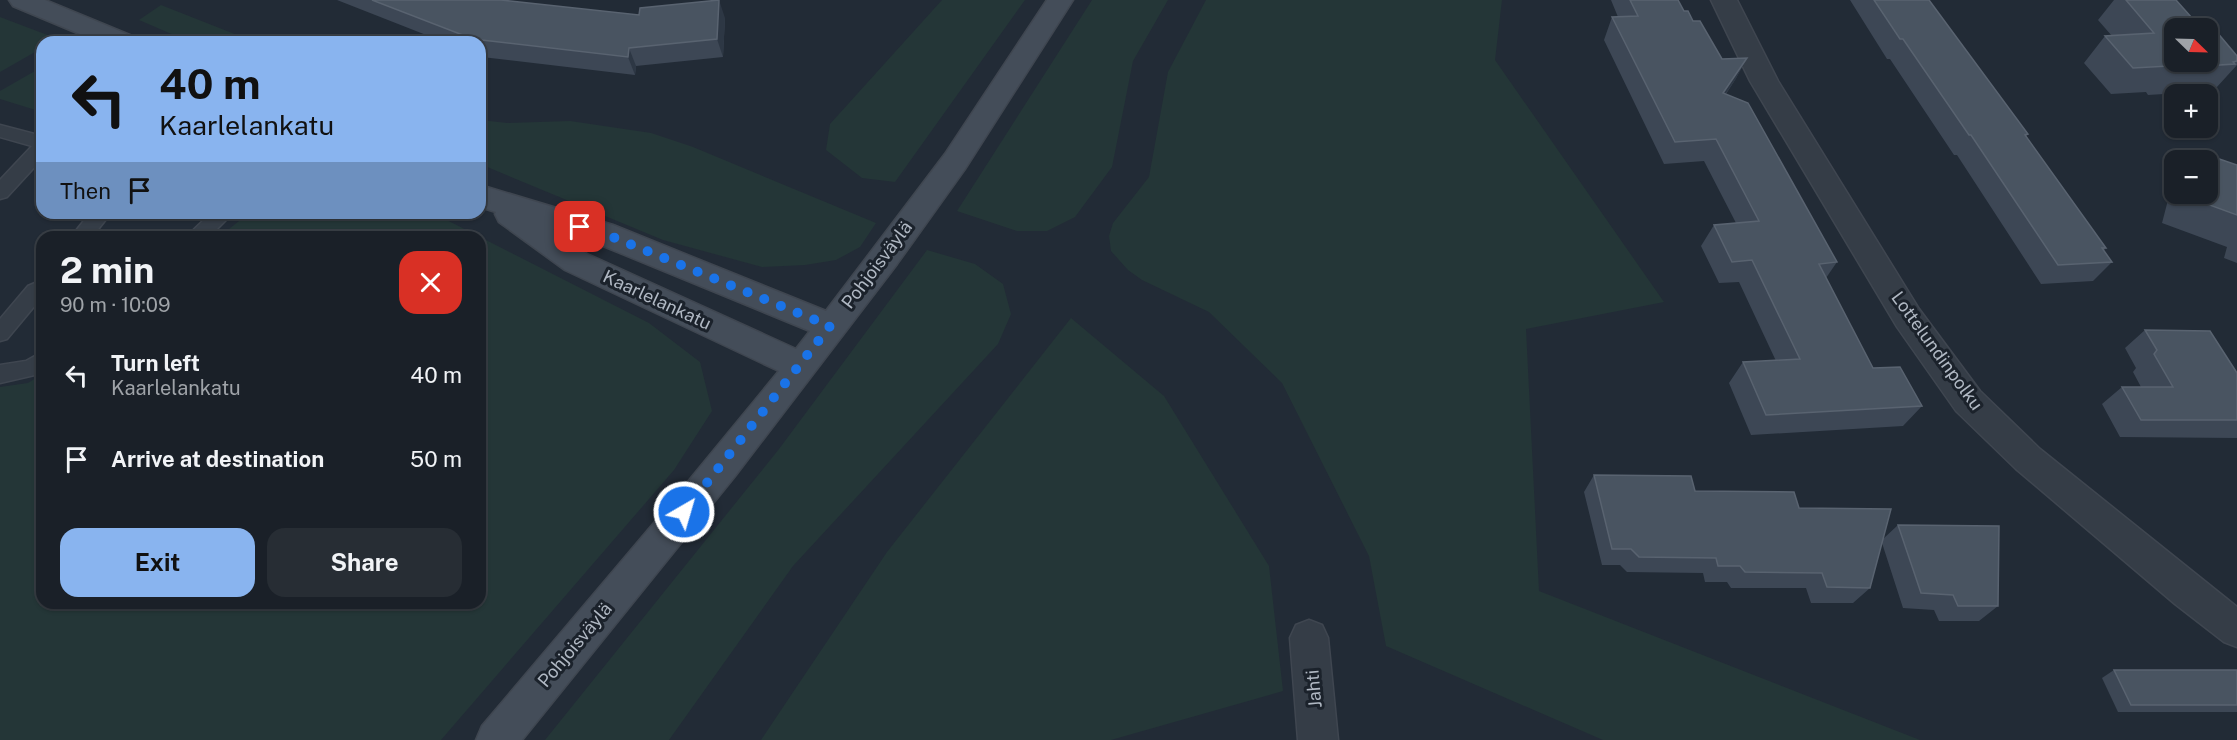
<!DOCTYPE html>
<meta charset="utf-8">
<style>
:root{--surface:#1a2028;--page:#272d34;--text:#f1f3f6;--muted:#9fa3a8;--line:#383e45;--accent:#89b4ef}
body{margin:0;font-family:"Public Sans",sans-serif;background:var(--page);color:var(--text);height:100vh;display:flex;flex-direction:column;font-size:22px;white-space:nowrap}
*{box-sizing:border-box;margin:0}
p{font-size:20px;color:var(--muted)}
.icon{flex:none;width:33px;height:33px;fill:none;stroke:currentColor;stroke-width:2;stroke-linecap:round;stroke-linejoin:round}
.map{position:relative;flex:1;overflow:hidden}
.side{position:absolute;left:36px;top:231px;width:450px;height:378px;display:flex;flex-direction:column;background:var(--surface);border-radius:18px;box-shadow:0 2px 4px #0004,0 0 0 2px var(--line)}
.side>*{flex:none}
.banner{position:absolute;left:36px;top:36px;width:450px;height:183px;border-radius:18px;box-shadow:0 2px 4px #0004,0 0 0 2px var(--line);background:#89b4ef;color:#111;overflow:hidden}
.needle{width:39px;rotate:113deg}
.fabs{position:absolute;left:2164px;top:18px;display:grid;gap:12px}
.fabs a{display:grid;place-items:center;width:54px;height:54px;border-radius:12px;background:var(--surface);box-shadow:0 2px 4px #0004,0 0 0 2px var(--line);font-size:30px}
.pin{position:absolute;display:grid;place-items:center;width:51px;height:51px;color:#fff;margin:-26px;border-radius:12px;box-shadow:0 3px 9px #0006}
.me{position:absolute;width:66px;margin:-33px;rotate:38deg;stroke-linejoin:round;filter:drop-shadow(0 0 4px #0008)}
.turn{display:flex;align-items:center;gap:21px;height:126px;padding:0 24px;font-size:27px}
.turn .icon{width:78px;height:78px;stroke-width:2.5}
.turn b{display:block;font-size:42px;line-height:51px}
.then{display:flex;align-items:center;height:57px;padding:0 24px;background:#0003;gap:12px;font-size:22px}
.round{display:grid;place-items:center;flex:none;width:63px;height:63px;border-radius:18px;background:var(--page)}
.overview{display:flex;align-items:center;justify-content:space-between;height:102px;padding:0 24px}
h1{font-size:36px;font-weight:700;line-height:45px}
.button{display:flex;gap:12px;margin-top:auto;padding:12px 24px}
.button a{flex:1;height:69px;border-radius:18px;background:var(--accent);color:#111;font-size:24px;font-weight:700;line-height:69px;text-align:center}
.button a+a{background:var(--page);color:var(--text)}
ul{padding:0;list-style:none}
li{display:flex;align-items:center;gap:18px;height:84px;padding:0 24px}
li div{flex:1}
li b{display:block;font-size:22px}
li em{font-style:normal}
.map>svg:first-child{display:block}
.green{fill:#243637}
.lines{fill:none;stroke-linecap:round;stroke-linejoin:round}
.service-casing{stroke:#3f4650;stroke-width:3}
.minor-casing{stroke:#3f4650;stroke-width:3}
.secondary-casing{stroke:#3f4650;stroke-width:3}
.service{fill:#353d47;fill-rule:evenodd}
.minor{fill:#353d47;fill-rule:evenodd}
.secondary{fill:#444d59;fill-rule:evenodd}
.wall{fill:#3d4755}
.shaded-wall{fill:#2d3744}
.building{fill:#495461;stroke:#596370;stroke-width:1.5;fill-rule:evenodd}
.route{stroke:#1a73e8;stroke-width:10;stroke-dasharray:0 18}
.labels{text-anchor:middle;stroke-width:6;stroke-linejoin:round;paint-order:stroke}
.street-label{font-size:18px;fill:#b0b8c3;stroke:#1b222b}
</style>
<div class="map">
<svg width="2237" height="740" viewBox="0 0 2237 740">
<rect width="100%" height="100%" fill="#222b36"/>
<g class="green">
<path d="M942 0H1025L895 182 862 178 826 150 830 124Z"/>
<path d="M1092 0H1168L1133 61 1112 167 1075 217 1047 231H1017L957 211Z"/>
<path d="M1206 0H1502L1495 60 1664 302 1526 329 1539 591 1920 740H1603L1386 646 1369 556 1282 383 1209 312 1142 280 1128 270 1111 251 1109 236 1113 223 1149 177 1168 72Z"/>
<path d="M161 5 255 42H190L139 20Z"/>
<path d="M0 17 58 39 52 42H42V48L0 72Z"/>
<path d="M42 67V112L0 99V91Z"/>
<path d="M480 120 507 123 570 121 651 133 693 147 876 223 860 247 836 260 805 265 762 267 663 240 480 164Z"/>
<path d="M249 213H433L649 323 700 362 712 411 674 470 441 740H0V387L28 383 42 374V603H480V237H219Z"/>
<path d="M927 250 975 264 1003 284 1011 314 998 344 793 566 669 740H545L779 449Z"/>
<path d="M1071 318 1164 396 1269 566 1283 691 1111 740H761L887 552Z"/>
</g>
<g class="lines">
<defs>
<g id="service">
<path d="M0 125 42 136V159L7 197 0 199V180L32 146 0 137Z"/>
<path d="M90 213H111L92 237H71Z"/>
<path d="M211 213H233L209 237H186Z"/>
<path d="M35 283 42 286V297L7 339 0 341V319L28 286Z"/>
<path d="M42 352V372L39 374 0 383V365L26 361Z"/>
</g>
<g id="minor">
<path d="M1711 0H1737L1778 81 1919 309 1980 391 2040 449 2237 607V647L2224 642 2175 604 2016 469 1956 411 1897 327 1750 81Z"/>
<path d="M1309 620 1322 625 1328 638 1338 740H1298L1290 638 1296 625Z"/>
</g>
<g id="secondary">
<path d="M9 0H45L132 36 136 42H99L13 6Z"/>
<path d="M1047 0H1073L965 169 897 264 735 476 522 740H476L482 726 654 523 779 371 565 270 499 222 495 214 496 212 480 207V185L613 225 826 311 945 154ZM553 229 591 241 810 331 796 349 587 254Z"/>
</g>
</defs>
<use href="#service" class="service-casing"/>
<use href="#minor" class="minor-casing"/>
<use href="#secondary" class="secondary-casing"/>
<use href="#service" class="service"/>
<use href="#minor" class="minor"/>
<use href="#secondary" class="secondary"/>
</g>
<g class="wall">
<path d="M337 0H509V1L639 15 725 18 723 57 636 66 635 75 482 57 480 56V42H444Z"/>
<path d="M1611 0H1678L1684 11 1693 21 1722 59 1747 58 1735 80 1726 94 1837 262 1826 278 1873 368 1922 406 1903 426 1751 435 1729 383 1743 362 1776 361 1739 282 1719 283 1701 246 1714 225 1736 223 1704 161 1664 164 1604 40 1612 17H1618Z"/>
<path d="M1850 0H1929L2028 134 2026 136 2106 248 2103 251 2112 262 2093 281 2041 284 1957 155H1954L1890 59H1887Z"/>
<path d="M2114 0H2176L2192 18 2237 56V65L2216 88H2214L2211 91 2148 95 2146 92 2111 94 2084 63 2105 36H2112L2098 20Z"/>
<path d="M2199 152 2237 165V263L2224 258 2227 247 2162 223 2174 177 2175 176V194H2208V160H2190Z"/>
<path d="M2145 330 2237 373V438L2120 437 2102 404 2122 387H2141L2133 372 2136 368 2125 348Z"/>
<path d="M1594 475 1799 508 1883 539 1898 525 1998 606 1979 621H1939L1934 610 1903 608 1882 543 1870 588 1853 603H1811L1806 588H1731L1727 582H1705L1703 573 1627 572 1620 565H1602L1584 492Z"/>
<path d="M2114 670H2237V712H2118L2102 678Z"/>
</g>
<g class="shaded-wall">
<path d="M719 0 725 18 723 57 717 39Z"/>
<path d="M629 48 636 66 635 75 628 57Z"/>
<path d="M1747 58 1735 80 1711 115 1723 93Z"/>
</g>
<g class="building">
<path d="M372 0H501L639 15 640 8 719 0 717 39 629 48 628 57 473 39Z"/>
<path d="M1630 0H1678L1684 11H1688L1693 21H1700L1722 59 1747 58 1723 93 1748 103 1837 262 1819 264 1873 368 1900 367 1922 406 1766 415 1743 362 1800 359 1752 260 1732 262 1714 225 1759 221 1716 139 1675 142 1612 17 1638 16Z"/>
<path d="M1874 0H1929L2028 134 2025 135 2106 248H2102L2112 262 2058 265 1971 135H1969L1903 39H1900Z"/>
<path d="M2126 0H2176L2192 18H2205L2237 56V61L2233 62 2235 64 2171 68 2169 66 2133 68 2105 36 2154 33ZM2175 28H2208V62H2175Z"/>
<path d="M2199 152 2237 165V215L2188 197 2189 194H2208V160H2197Z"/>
<path d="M2145 330 2210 331 2237 373V420H2141L2122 387H2173L2154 354 2157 350Z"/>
<path d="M1594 475 1691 476 1695 491 1794 492 1799 508 1891 509 1870 588 1827 587 1822 573 1745 572 1740 566H1718L1716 558 1639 557 1631 549H1612Z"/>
<path d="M1898 525 1999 526 1998 606H1958L1953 595 1921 593Z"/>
<path d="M2114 670H2237V705H2131Z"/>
</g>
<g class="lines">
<path class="route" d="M580 227 603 233 830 326 684 512"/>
</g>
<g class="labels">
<g class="street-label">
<text transform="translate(877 265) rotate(-53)" y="6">Pohjoisväylä</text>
<text transform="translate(657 300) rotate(25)" y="6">Kaarlelankatu</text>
<text transform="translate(1937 351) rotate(54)" y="6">Lottelundinpolku</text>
<text transform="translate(575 645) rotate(-50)" y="6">Pohjoisväylä</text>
<text transform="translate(1314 689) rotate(-95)" y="6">Jahti</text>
</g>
</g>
</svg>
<div class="fabs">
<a><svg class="needle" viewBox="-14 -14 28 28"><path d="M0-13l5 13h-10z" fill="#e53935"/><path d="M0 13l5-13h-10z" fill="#9fa3a8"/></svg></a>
<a>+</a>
<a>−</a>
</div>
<div class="pin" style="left:580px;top:227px;background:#d93025"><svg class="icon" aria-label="arrive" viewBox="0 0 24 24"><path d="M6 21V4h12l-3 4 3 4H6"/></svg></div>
<svg class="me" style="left:684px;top:512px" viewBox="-20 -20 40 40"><circle r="17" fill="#1a73e8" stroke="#fff" stroke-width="3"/><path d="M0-11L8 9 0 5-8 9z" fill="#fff"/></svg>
<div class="banner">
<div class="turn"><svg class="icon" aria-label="left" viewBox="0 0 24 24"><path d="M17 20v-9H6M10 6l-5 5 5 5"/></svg><div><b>40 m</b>Kaarlelankatu</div></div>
<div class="then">Then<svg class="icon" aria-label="arrive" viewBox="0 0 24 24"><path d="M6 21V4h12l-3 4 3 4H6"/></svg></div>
</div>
<section class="side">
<div class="overview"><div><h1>2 min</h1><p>90 m · 10:09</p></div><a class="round" style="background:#d93025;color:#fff"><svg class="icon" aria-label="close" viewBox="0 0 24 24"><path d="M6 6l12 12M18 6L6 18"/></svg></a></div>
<ul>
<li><svg class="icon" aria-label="left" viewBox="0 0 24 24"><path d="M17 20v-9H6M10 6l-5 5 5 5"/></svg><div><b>Turn left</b><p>Kaarlelankatu</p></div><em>40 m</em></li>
<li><svg class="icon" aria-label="arrive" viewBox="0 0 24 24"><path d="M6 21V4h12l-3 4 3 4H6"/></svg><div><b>Arrive at destination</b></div><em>50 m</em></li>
</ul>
<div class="button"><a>Exit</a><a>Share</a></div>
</section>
</div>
